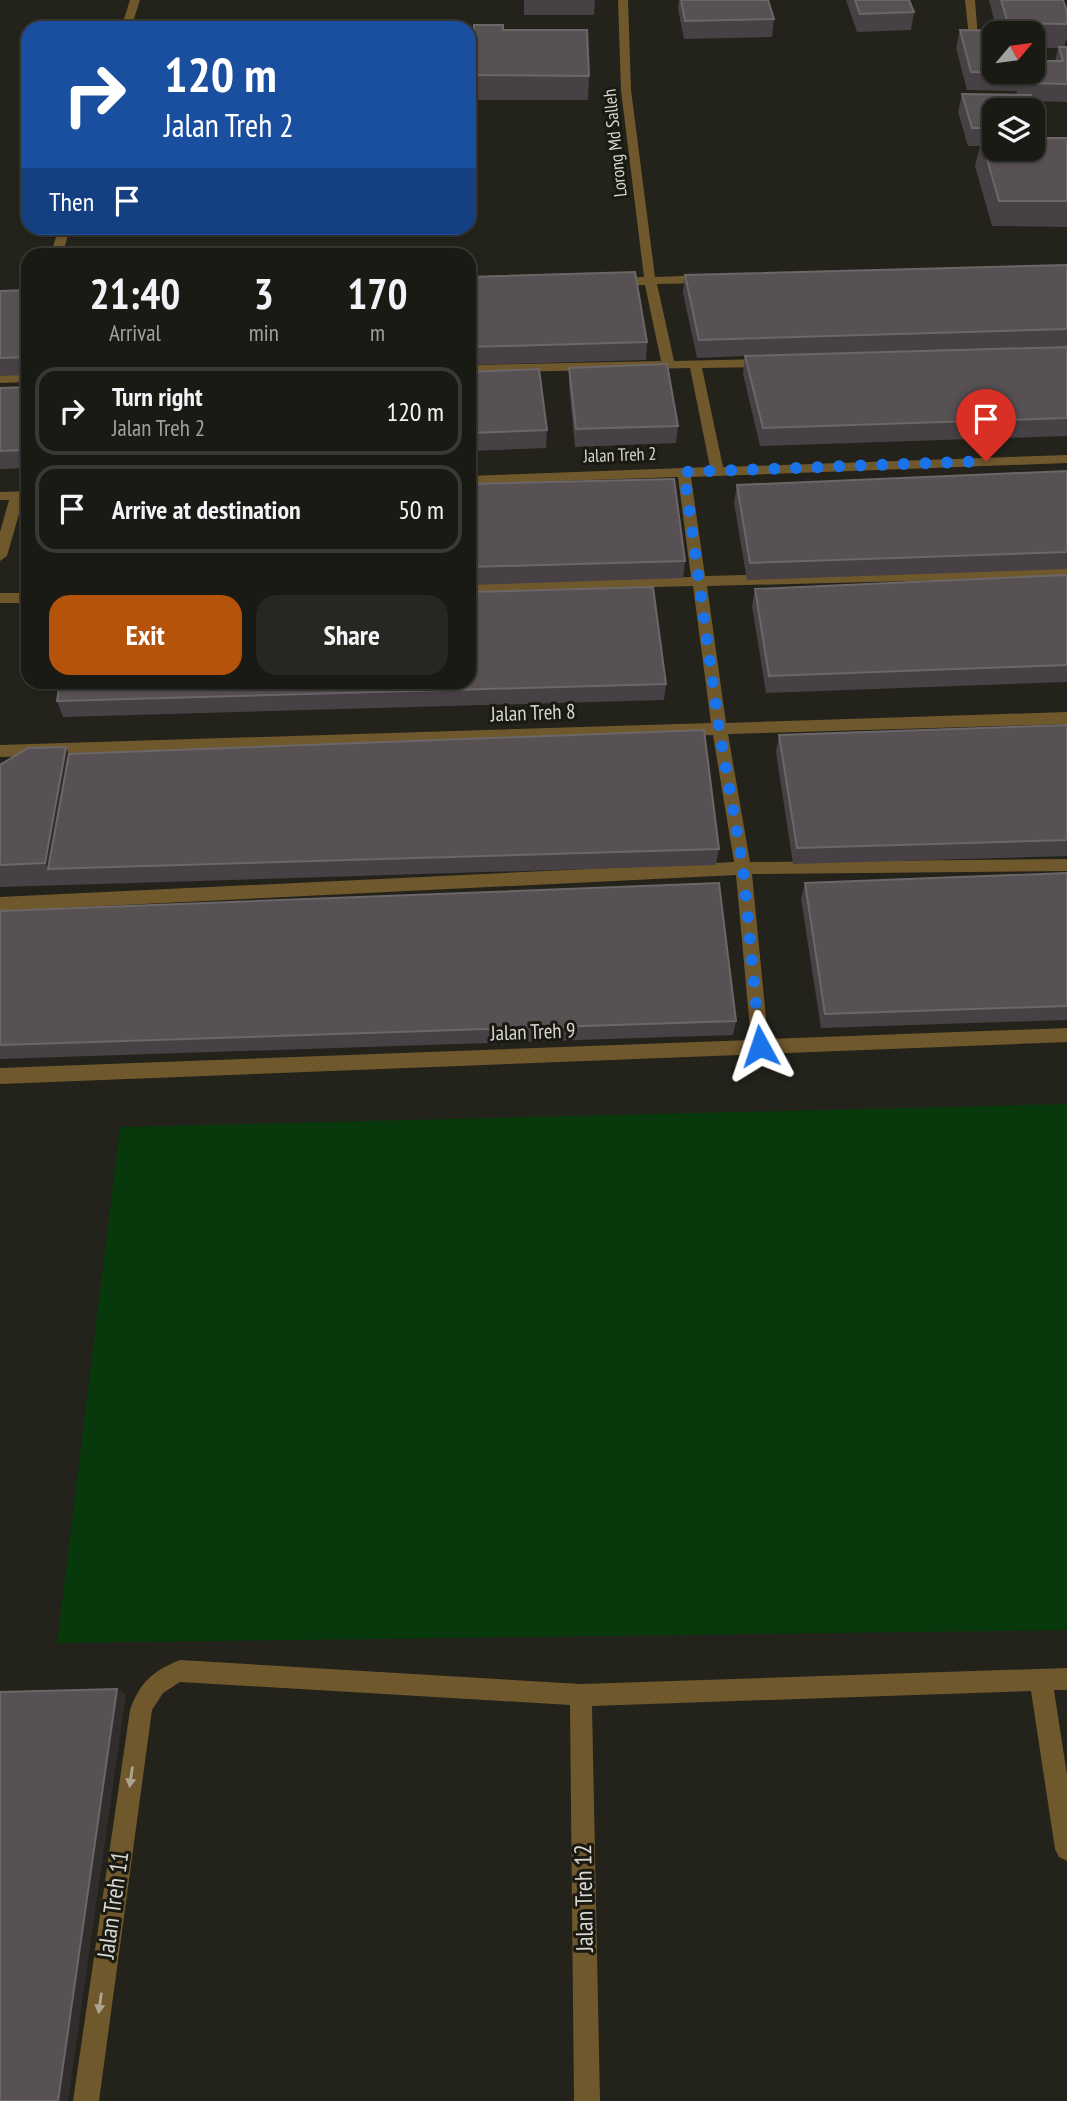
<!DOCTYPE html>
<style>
:root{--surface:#1a1a14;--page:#272722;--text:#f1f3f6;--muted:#9fa1a0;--line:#383834;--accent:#b45309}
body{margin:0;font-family:"PT Sans Narrow",sans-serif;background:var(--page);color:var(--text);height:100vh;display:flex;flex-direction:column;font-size:26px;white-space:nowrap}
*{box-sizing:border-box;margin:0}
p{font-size:23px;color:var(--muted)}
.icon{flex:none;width:38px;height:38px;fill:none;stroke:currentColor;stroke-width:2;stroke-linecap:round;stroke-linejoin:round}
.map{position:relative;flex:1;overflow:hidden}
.drawer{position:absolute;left:21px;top:248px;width:455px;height:441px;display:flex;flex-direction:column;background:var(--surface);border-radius:21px;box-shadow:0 2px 5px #0004,0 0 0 2px var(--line)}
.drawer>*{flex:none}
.banner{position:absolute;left:21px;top:21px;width:455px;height:214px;border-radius:21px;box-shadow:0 2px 5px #0004,0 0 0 2px var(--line);background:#1a4fa0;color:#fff;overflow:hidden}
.needle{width:46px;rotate:61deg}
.tools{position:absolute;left:982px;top:21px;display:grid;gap:14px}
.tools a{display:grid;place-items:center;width:63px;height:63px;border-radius:14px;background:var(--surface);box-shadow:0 2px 5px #0004,0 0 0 2px var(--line);font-size:35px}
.pin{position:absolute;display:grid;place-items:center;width:60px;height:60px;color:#fff;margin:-72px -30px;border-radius:50% 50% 50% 0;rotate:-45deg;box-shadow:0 0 7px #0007}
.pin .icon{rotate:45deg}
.me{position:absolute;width:77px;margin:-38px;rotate:355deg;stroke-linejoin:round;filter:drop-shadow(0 0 5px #0008)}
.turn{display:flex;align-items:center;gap:24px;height:147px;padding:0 28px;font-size:32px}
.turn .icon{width:91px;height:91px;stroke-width:2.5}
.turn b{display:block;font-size:49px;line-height:60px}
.then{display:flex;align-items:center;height:66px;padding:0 28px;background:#0003;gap:14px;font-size:26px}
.eta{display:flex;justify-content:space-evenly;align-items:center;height:119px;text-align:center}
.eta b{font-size:42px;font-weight:800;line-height:49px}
.action{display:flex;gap:14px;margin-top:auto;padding:14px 28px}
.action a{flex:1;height:80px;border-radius:21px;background:var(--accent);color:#fff;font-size:28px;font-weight:800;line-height:80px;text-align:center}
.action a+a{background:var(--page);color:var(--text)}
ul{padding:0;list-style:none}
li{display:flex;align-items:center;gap:21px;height:88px;margin:0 14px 10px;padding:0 14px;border:4px solid var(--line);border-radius:21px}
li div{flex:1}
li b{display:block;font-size:26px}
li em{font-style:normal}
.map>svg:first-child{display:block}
.green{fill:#08390c}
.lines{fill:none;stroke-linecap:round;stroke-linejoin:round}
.minor{fill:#70582d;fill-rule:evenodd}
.wall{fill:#474044;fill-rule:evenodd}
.shaded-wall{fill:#322d2d}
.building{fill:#575153;stroke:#6b6667;stroke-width:2}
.oneway{fill:#aea490}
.route{stroke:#1a73e8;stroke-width:12;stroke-dasharray:0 21.6}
.labels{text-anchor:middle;stroke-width:6;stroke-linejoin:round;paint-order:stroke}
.far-street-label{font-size:18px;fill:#d8d7d2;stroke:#1a1912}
.street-label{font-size:21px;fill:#d8d7d2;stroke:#1a1912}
.near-street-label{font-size:24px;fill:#d8d7d2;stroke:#1a1912}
</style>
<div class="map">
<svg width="1067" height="2101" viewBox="0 0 1067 2101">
<rect width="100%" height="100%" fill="#23221b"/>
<path class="green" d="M1067 1104V1630L57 1643 120 1127Z"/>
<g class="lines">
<g class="minor">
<path d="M130 0H140L131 28H121Z"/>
<path d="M618 0H628L631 90 655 277 707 275 713 279 707 283 657 284 674 361 766 359 772 363 766 367 702 368 723 467 1067 455V463L691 477 705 576 1067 567V577L707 586 726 723 1067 712V724L728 734 750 862 1067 859V871L752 874 768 1039 1067 1028V1042L0 1084V1068L751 1040 736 875 0 911V897L734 862 713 735 0 757V745L711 723 693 586 469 592V582L691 577 678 477 469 484V476L710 467 690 368 469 373V365L661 361 645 285 612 286 606 282 612 278 644 277 621 90Z"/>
<path d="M965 0H975L978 39 969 37Z"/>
<path d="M59 228H70L62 256H50Z"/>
<path d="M28 374V382L0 383V375Z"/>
<path d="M28 491V499L23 500 7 556 0 561V532L9 500H0V492Z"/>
<rect x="0" y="593" width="28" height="10"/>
<path d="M180 1660 581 1684 1067 1668V1690H1054L1067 1775V1861L1059 1857 1055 1849 1031 1691 592 1706 600 2101H574L570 1705 180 1682 163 1693 152 1710 99 2101H73L130 1710C140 1682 153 1671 180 1660Z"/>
</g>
</g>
<g class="wall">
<path d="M524 0H595L594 15H524Z"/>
<path d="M679 0H756L774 19 772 37 684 39 678 9Z"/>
<path d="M846 0H909L914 12 911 30 857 32Z"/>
<path d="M989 0H1063L1067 11V38L1064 47H1067V102L1034 101 1043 128 1041 134 1043 138H1067V227L992 226 975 166 980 146H968L958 112 962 94 1018 95 1016 91 967 90 956 48 960 30 997 31ZM994 33H1032V48H1058L1055 61 994 72ZM994 110 1032 149H994Z"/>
<path d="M503 30 589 76 588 100H473V75Z"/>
<path d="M1067 265V346L869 353 1067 347V436L760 446 743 374 745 356 697 358 683 293 685 275Z"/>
<path d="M469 277 647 342 646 360 469 365Z"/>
<path d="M28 290V375L0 376V291Z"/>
<path d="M569 368 678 426 676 443 575 447 569 386Z"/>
<path d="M469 372 547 430 546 448 469 451Z"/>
<path d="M28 387V468L0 469V388Z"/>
<path d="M1067 471V569L747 580 734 503 737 485Z"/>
<path d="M469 484 685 561 683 578 469 585Z"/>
<path d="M1067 575V682L766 693 752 606 755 589Z"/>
<path d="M666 684 664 700 63 717 57 701Z"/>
<path d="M1067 725V856L793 864 776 752 779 735Z"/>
<path d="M66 747 69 754 719 849 716 865 0 887V765Z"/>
<path d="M1067 873V1020L821 1028 801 899 805 883Z"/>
<path d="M0 911 736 1021 733 1035 0 1059Z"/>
</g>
<g class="shaded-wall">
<path d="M28 420V465L23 450Z"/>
<path d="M66 747 75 770 48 869 45 863Z"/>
<path d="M117 1689 126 1694 68 2101H58Z"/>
</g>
<g class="building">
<path d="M681 0H768L774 19 685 21Z"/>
<path d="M855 0H909L914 12 860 14Z"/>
<path d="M1001 0H1063L1067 11V24L1008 23Z"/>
<path d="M474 25H503V30H587L589 76 473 75Z"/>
<path d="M960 30 1011 31V33H994V72H1032V61H1063L1059 47H1067V84L1024 83 1021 73 971 72Z"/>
<path d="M962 94 1031 95 1043 128H1039L1038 124H1032V110H994V128H972Z"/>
<path d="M1032 124H1038L1043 138H1067V201H999L982 141H994V149H1032Z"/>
<path d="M1067 265V329L699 340 685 275Z"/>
<path d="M635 272 647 342 469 347V277Z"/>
<path d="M28 290V357L0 358V291Z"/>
<path d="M1067 347V418L763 428 745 356Z"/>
<path d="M667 364 678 426 576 429 569 368Z"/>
<path d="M539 369 547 430 469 433V372Z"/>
<path d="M28 387V420L23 450 0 451V388Z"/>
<path d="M1067 471V552L750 563 737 485Z"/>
<path d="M674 479 685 561 469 567V484Z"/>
<path d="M1067 575V665L769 676 755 589Z"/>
<path d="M653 587 666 684 57 701 60 682H469V592Z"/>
<path d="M1067 725V840L797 848 779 735Z"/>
<path d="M704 730 719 849 48 869 69 754Z"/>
<path d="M66 747 45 863 0 865V765L28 748Z"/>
<path d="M1067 873V1006L825 1014 805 883Z"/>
<path d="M719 883 736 1021 0 1045V911Z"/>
<path d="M117 1689 58 2101H0V1692Z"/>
</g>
<defs><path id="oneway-solid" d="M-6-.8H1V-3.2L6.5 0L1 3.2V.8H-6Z" transform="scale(1.75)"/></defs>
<g class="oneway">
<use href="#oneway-solid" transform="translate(131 1777) rotate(98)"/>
<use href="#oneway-solid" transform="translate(100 2003) rotate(98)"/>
</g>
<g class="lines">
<path class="route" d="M760 1046 743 868 719 728 684 472 986 461"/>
</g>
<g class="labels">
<g class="far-street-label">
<text transform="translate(615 143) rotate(-96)" y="6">Lorong Md Salleh</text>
<text transform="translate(620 455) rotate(-2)" y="6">Jalan Treh 2</text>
</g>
<g class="street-label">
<text transform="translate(533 713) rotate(-2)" y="7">Jalan Treh 8</text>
<text transform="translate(533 1032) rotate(-2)" y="7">Jalan Treh 9</text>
</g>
<g class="near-street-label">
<text transform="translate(584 1898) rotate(-91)" y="8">Jalan Treh 12</text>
<text transform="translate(113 1905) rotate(-82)" y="8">Jalan Treh 11</text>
</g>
</g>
</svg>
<div class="tools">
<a><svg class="needle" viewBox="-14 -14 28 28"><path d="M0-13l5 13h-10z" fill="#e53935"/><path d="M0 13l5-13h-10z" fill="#9fa1a0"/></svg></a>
<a><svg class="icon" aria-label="layers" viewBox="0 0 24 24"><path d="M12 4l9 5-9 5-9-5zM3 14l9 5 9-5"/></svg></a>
</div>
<div class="pin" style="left:986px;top:461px;background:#d93025"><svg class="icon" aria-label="arrive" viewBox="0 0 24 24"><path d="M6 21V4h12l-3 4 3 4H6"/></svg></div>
<svg class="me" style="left:760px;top:1046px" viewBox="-20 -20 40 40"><path d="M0-17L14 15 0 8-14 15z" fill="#1a73e8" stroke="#fff" stroke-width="4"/></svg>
<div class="banner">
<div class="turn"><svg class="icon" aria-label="right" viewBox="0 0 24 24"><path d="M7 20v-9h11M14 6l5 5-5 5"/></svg><div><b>120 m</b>Jalan Treh 2</div></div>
<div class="then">Then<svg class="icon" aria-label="arrive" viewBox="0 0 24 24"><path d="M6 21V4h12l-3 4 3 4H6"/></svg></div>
</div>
<section class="drawer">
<div class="eta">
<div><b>21:40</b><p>Arrival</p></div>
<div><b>3</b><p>min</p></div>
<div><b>170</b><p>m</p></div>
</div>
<ul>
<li><svg class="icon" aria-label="right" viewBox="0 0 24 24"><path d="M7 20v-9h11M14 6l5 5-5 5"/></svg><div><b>Turn right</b><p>Jalan Treh 2</p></div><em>120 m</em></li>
<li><svg class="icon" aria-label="arrive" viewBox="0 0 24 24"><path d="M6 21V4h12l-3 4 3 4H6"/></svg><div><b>Arrive at destination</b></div><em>50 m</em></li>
</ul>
<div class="action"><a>Exit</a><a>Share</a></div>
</section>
</div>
